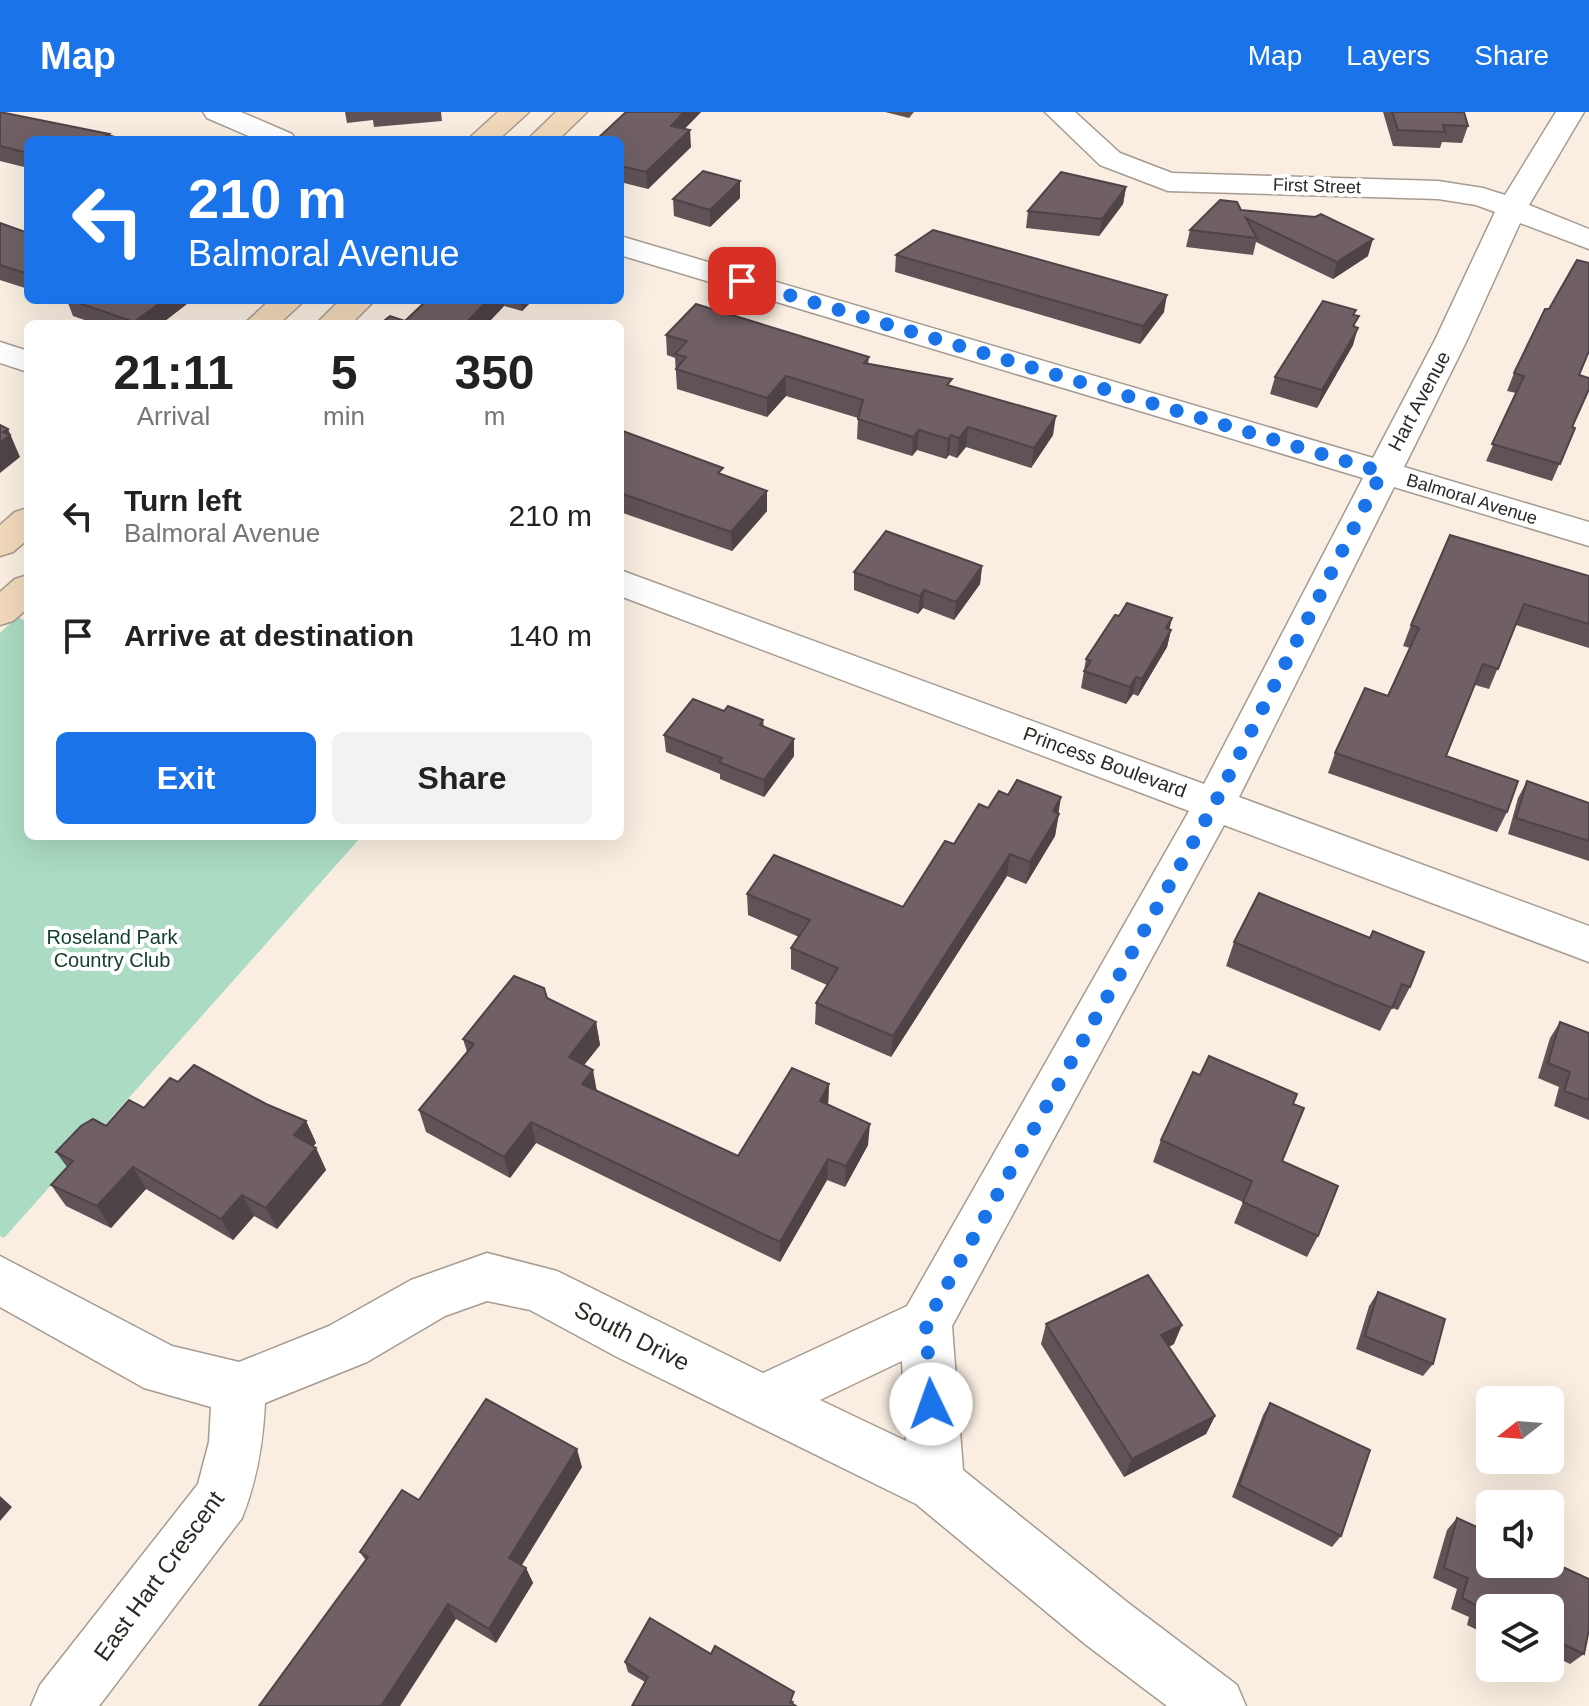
<!DOCTYPE html>
<style>
:root{--surface:#fff;--page:#f2f2f2;--text:#222;--muted:#767676;--accent:#1a73e8}
body{margin:0;font-family:Arial,sans-serif;background:var(--page);color:var(--text);height:100vh;display:flex;flex-direction:column;font-size:30px;white-space:nowrap}
*{box-sizing:border-box;margin:0}
p{font-size:26px;color:var(--muted)}
.icon{flex:none;width:44px;height:44px;fill:none;stroke:currentColor;stroke-width:2;stroke-linecap:round;stroke-linejoin:round}
.map{position:relative;flex:1;overflow:hidden}
.side{position:absolute;left:24px;top:208px;width:600px;height:520px;display:flex;flex-direction:column;background:var(--surface);border-radius:12px;box-shadow:0 8px 32px #0002}
.side>*{flex:none}
.hud{position:absolute;left:24px;top:24px;width:600px;height:168px;border-radius:12px;box-shadow:0 8px 32px #0002;background:#1a73e8;color:#fff;overflow:hidden}
.needle{width:52px;rotate:253deg}
.fabs{position:absolute;left:1476px;top:1274px;display:grid;gap:16px}
.fabs a{display:grid;place-items:center;width:88px;height:88px;border-radius:12px;background:var(--surface);box-shadow:0 8px 32px #0002;font-size:40px}
.pin{position:absolute;display:grid;place-items:center;width:68px;height:68px;color:#fff;margin:-34px;border-radius:16px;box-shadow:0 4px 12px #0006}
.me{position:absolute;width:88px;margin:-44px;rotate:357deg;stroke-linejoin:round;filter:drop-shadow(0 0 6px #0008)}
.turn{display:flex;align-items:center;gap:28px;height:168px;padding:0 32px;font-size:36px}
.turn .icon{width:104px;height:104px;stroke-width:2.5}
.turn b{display:block;font-size:56px;line-height:68px}
.eta{display:flex;justify-content:space-evenly;align-items:center;height:136px;text-align:center}
.eta b{font-size:48px;font-weight:600;line-height:56px}
.primary-button{display:flex;gap:16px;margin-top:auto;padding:16px 32px}
.primary-button a{flex:1;height:92px;border-radius:12px;background:var(--accent);color:#fff;font-size:32px;font-weight:600;line-height:92px;text-align:center}
.primary-button a+a{background:var(--page);color:var(--text)}
ul{padding:0;list-style:none}
li{display:flex;align-items:center;gap:24px;height:120px;padding:0 32px}
li div{flex:1}
li b{display:block;font-size:30px}
li em{font-style:normal}
header{display:flex;align-items:center;gap:48px;box-sizing:border-box;height:112px;padding:0 40px;background:var(--accent);color:#fff}
header strong{font-size:38px}
nav{display:flex;gap:44px;margin-inline-start:auto;font-size:28px}
.map>svg:first-child{display:block}
.green{fill:#abdbc2}
.lines{fill:none;stroke-linecap:round;stroke-linejoin:round}
.street-casing{stroke:#a69b90;stroke-width:3}
.secondary-casing{stroke:#a69b90;stroke-width:3}
.street{fill:#fff;fill-rule:evenodd}
.secondary{fill:#f2d9bb;fill-rule:evenodd}
.wall{fill:#605357}
.shaded-wall{fill:#4e4347}
.building{fill:#706065;stroke:#4e4347;stroke-width:2}
.route{stroke:#1a73e8;stroke-width:14;stroke-dasharray:0 25.2}
.labels{text-anchor:middle;stroke-width:8;stroke-linejoin:round;paint-order:stroke}
.far-street-label{font-size:18px;fill:#2d2924;stroke:#fff}
.street-label{font-size:20px;fill:#2d2924;stroke:#fff}
.park-label{font-size:20px;fill:#13412d;stroke:#fff}
.near-street-label{font-size:24px;fill:#2d2924;stroke:#fff}
</style>
<header>
<strong>Map</strong>
<nav><a>Map</a><a>Layers</a><a>Share</a></nav>
</header>
<div class="map">
<svg width="1589" height="1594" viewBox="0 0 1589 1594">
<rect width="100%" height="100%" fill="#f9eee1"/>
<path class="green" d="M17 505 28 510V724H362L4 1126 0 1124V521Z"/>
<g class="lines">
<defs>
<g id="street">
<path d="M203 0H241L292 22 296 28H258L207 6Z"/>
<path d="M1045 0H1075L1120 41 1172 61 1438 69 1483 76 1505 83 1556 0H1584L1529 93 1589 117V137L1520 111 1467 228 1404 355 1589 410V434L1394 375 1239 685 1589 814V850L1224 713 952 1214 963 1358 1127 1490 1237 1573 1246 1594H1167L1085 1532 916 1392 617 1245 530 1198 487 1189 445 1204 367 1250 265 1291C263 1331 257 1369 242 1406L99 1594H31L40 1573 198 1372 209 1330 211 1295 144 1276 0 1195V1144L172 1234 239 1250 329 1214 411 1168 487 1141 557 1159 763 1261 907 1194 1189 699 620 484V458L1204 672 1363 366 620 143V124L1373 346 1435 228 1495 100 1476 93 1438 87 1168 79 1100 53ZM902 1249 906 1329 820 1288Z"/>
<path d="M0 230 28 239V260L0 251Z"/>
</g>
<g id="secondary">
<path d="M498 0H529L498 28H467Z"/>
<path d="M556 0H587L558 28H527Z"/>
<path d="M270 188H305L279 212H244Z"/>
<path d="M340 188H375L351 212H316Z"/>
<path d="M28 396V427L13 440 0 444V413L15 400Z"/>
<path d="M28 463V496L13 509 0 513V480L15 467Z"/>
</g>
</defs>
<use href="#street" class="street-casing"/>
<use href="#secondary" class="secondary-casing"/>
<use href="#street" class="street"/>
<use href="#secondary" class="secondary"/>
</g>
<g class="wall">
<path d="M0 0 109 22 110 24 28 28V56L0 49Z"/>
<path d="M345 0H441L442 9 374 15 373 8 347 11Z"/>
<path d="M701 0 684 17 691 35 648 77 620 70V28Z"/>
<path d="M885 0H914L909 6Z"/>
<path d="M1383 0H1464L1468 14 1462 31 1442 30 1440 36 1393 34Z"/>
<path d="M740 69V86L710 115 674 104 673 87Z"/>
<path d="M1126 75 1123 92 1099 124 1026 116 1028 99Z"/>
<path d="M1241 98 1368 144 1333 167 1256 130 1253 143 1186 135 1190 118Z"/>
<path d="M0 111 28 121V177L0 168Z"/>
<path d="M896 143 1164 200 1140 232 895 160Z"/>
<path d="M59 188H192L161 212H96L73 204 68 191Z"/>
<path d="M427 188H533L522 199 504 194 487 212H380L405 209Z"/>
<path d="M1356 198 1354 203 1355 215 1353 233 1317 296 1270 282 1275 265Z"/>
<path d="M666 223 869 245 868 252 951 274 1053 323 1031 356 966 335 957 346 949 343 946 347 917 338 912 344 857 327 858 306 786 284 767 305 677 277 675 246 667 243Z"/>
<path d="M1514 261 1579 263 1572 315 1575 316 1552 369 1486 349 1516 281 1507 279Z"/>
<path d="M620 318 724 363 767 379V399L732 439 620 400Z"/>
<path d="M982 454 980 472 954 508 923 496 918 502 854 478V460Z"/>
<path d="M1589 464V536L1516 513 1489 577 1475 573 1446 644 1507 700 1497 720 1328 661 1335 641 1388 584 1410 536 1403 534 1411 513Z"/>
<path d="M1119 504 1172 506 1169 517 1171 518 1167 535 1138 584 1133 582 1126 592 1081 576 1086 547Z"/>
<path d="M724 599 763 608 764 615 794 644 764 685 720 667V662L666 640 664 623Z"/>
<path d="M1527 669 1589 691V749L1508 722 1518 686Z"/>
<path d="M988 696 1059 702 1055 724 1026 772 1007 764 891 945 815 912 816 891 827 873 791 857V836L799 825 748 803 747 782 903 795 954 732Z"/>
<path d="M1259 781 1410 875 1398 898 1392 896 1380 919 1226 854 1234 830Z"/>
<path d="M596 910 600 933 584 953 597 979 738 1044 829 972 828 993 868 1033 845 1075 827 1068 780 1150 536 1031 510 1066 426 1020 419 998 467 940 463 927Z"/>
<path d="M1560 910 1589 921V1008L1554 994 1559 975 1538 966 1550 926Z"/>
<path d="M1200 963 1293 992 1282 1049 1318 1124 1307 1145 1234 1111 1243 1090 1153 1050 1161 1028Z"/>
<path d="M178 970 266 992 306 1009 316 1031 313 1034 316 1036 326 1058 277 1117 254 1104 233 1128 146 1077 111 1116 66 1094 51 1073 67 1055 56 1040 144 996Z"/>
<path d="M1378 1180 1433 1252 1423 1264 1356 1237 1369 1194Z"/>
<path d="M1046 1212 1174 1232 1169 1235 1215 1304 1206 1322 1124 1365 1041 1232Z"/>
<path d="M1270 1291 1341 1424 1332 1435 1232 1385 1263 1303Z"/>
<path d="M582 1355 522 1453 526 1456 533 1471 496 1531 456 1507 366 1449 360 1440 419 1388Z"/>
<path d="M1457 1406 1490 1421V1452H1550V1449L1589 1467V1517L1584 1542 1570 1552 1550 1542V1496H1490V1524L1467 1513 1469 1505 1451 1497 1457 1477 1433 1466 1447 1418Z"/>
<path d="M625 1550 794 1589 793 1592 645 1570 628 1560Z"/>
</g>
<g class="shaded-wall">
<path d="M684 0H701L672 30 671 14Z"/>
<path d="M690 18 691 35 648 77 646 60Z"/>
<path d="M740 69V86L710 115V98Z"/>
<path d="M1126 75 1123 92 1099 124 1102 107Z"/>
<path d="M1373 127 1368 144 1333 167 1337 150Z"/>
<path d="M1167 183 1164 200 1140 232 1143 214Z"/>
<path d="M164 188H192L161 212H135L134 210Z"/>
<path d="M488 188H503L504 194 487 212H465Z"/>
<path d="M520 188H533L522 199Z"/>
<path d="M1358 216 1353 233 1317 296 1322 278Z"/>
<path d="M786 264V284L767 305V286Z"/>
<path d="M1056 304 1053 323 1031 356 1034 336Z"/>
<path d="M968 315 966 335 957 346 959 326Z"/>
<path d="M8 317 20 345 0 361V331L3 320Z"/>
<path d="M919 318 917 338 912 344 913 325Z"/>
<path d="M951 323 949 343 946 347 948 327Z"/>
<path d="M767 379V399L732 439 731 420Z"/>
<path d="M982 454 980 472 954 508 956 490Z"/>
<path d="M924 478 923 496 918 502 920 484Z"/>
<path d="M1172 506 1168 523 1171 518 1167 535 1138 584 1142 567 1166 516Z"/>
<path d="M1136 565 1133 582 1126 592 1130 575Z"/>
<path d="M794 627V644L764 685V668Z"/>
<path d="M1061 685 1055 724 1026 772 1030 750 1053 699Z"/>
<path d="M1010 742 1007 764 891 945 893 924Z"/>
<path d="M596 910 600 933 573 967 569 945Z"/>
<path d="M593 958 597 980 582 972Z"/>
<path d="M829 972 828 994 820 989Z"/>
<path d="M306 1009 316 1031 304 1045 294 1023Z"/>
<path d="M531 1010 536 1031 510 1066 504 1045Z"/>
<path d="M870 1012 868 1033 845 1075 846 1054Z"/>
<path d="M316 1036 326 1058 277 1117 266 1096Z"/>
<path d="M828 1047 827 1068 780 1150V1130Z"/>
<path d="M133 1055 146 1077 111 1116 97 1094Z"/>
<path d="M242 1083 254 1104 233 1128 221 1107Z"/>
<path d="M1182 1213 1174 1232 1153 1242 1161 1223Z"/>
<path d="M1215 1304 1206 1322 1124 1365 1132 1347Z"/>
<path d="M577 1337 582 1355 516 1462 509 1446Z"/>
<path d="M0 1384 12 1395 0 1409Z"/>
<path d="M526 1456 533 1471 496 1531 489 1517Z"/>
<path d="M448 1492 456 1507 400 1594H381Z"/>
</g>
<g class="building">
<path d="M0 0 109 22 107 23 127 28H28V41L0 34Z"/>
<path d="M626 0H684L671 14 690 18 646 60 620 54V28H596Z"/>
<path d="M1392 0H1464L1468 14 1443 13 1445 20 1398 18Z"/>
<path d="M703 59 740 69 710 98 673 87Z"/>
<path d="M1061 60 1126 75 1102 107 1028 99Z"/>
<path d="M1220 88 1237 90 1241 98 1315 105 1321 102 1373 127 1337 150 1246 106 1257 126 1190 118Z"/>
<path d="M0 111 28 121V162L0 153Z"/>
<path d="M933 118 1167 183 1143 214 896 143Z"/>
<path d="M1577 148 1589 151V239L1579 263 1589 266V277L1572 315 1575 316 1560 352 1492 332 1524 264 1514 261 1545 197H1549Z"/>
<path d="M70 188H164L134 210Z"/>
<path d="M427 188H488L465 212H380L390 204 405 209Z"/>
<path d="M1323 189 1356 198 1353 203 1359 204 1353 214 1358 216 1322 278 1275 265Z"/>
<path d="M696 192 869 245 864 251 952 267 947 273 1056 304 1034 336 968 315 959 326 951 323 948 327 919 318 913 325 858 307 863 288 786 264 767 286 676 257 686 245 675 242 687 229 666 223Z"/>
<path d="M0 313 8 317 3 320 10 323 0 331Z"/>
<path d="M620 318 723 356 718 361 767 379 731 420 620 381Z"/>
<path d="M886 419 982 454 956 490 924 478 920 484 854 460Z"/>
<path d="M1450 423 1589 464V512L1524 492 1498 557 1483 552 1446 644 1518 669 1507 700 1335 641 1365 576 1388 584 1419 516 1411 513Z"/>
<path d="M1127 491 1172 506 1166 516 1171 518 1142 567 1136 565 1130 575 1084 559 1091 549 1086 547 1115 503 1119 504Z"/>
<path d="M693 587 724 599 728 594 763 608 760 613 794 627 764 668 719 650 722 646 664 623Z"/>
<path d="M1017 668 1061 685 1053 699 1059 702 1030 750 1010 742 893 924 816 891 838 856 791 836 810 808 747 782 774 743 903 795 945 729 954 732 979 692 988 696 999 679 1008 683Z"/>
<path d="M1527 669 1589 691V729L1516 706Z"/>
<path d="M1259 781 1370 826 1373 819 1424 840 1410 875 1402 872 1392 896 1234 830Z"/>
<path d="M514 864 544 876 547 886 596 910 569 945 593 958 582 972 738 1044 792 956 829 972 820 989 870 1012 846 1054 828 1047 780 1130 531 1010 504 1045 419 998 474 932 463 927Z"/>
<path d="M1560 910 1589 921V988L1564 979 1570 960 1548 951Z"/>
<path d="M1209 944 1297 982 1293 992 1304 996 1282 1049 1338 1074 1318 1124 1243 1090 1252 1069 1161 1028 1193 960 1200 963Z"/>
<path d="M194 953 266 992 306 1009 294 1023 316 1036 266 1096 242 1083 221 1107 133 1055 97 1094 51 1073 73 1049 56 1040 81 1014 93 1007 106 1014 129 988 144 996 170 966 178 970Z"/>
<path d="M1148 1163 1182 1213 1161 1223 1215 1304 1132 1347 1046 1212Z"/>
<path d="M1378 1180 1445 1207 1433 1252 1365 1224Z"/>
<path d="M486 1287 577 1337 509 1446 526 1456 489 1517 448 1492 381 1594H259L368 1445 360 1440 402 1378 419 1388Z"/>
<path d="M1270 1291 1370 1338 1341 1424 1239 1373Z"/>
<path d="M1457 1406 1490 1421V1452H1550V1449L1589 1467V1517L1584 1542 1550 1526V1496H1490V1509L1478 1503 1480 1495 1462 1486 1468 1466 1444 1456Z"/>
<path d="M650 1506 711 1542 715 1534 794 1580 790 1590 796 1594H632L648 1565 625 1550Z"/>
</g>
<g class="lines">
<path class="route" d="M742 169 1382 360 1215 691 926 1211 931 1292"/>
</g>
<g class="labels">
<g class="far-street-label">
<text transform="translate(1317 74) rotate(2)" y="6">First Street</text>
<text transform="translate(1472 387) rotate(17)" y="6">Balmoral Avenue</text>
</g>
<g class="street-label">
<text transform="translate(1419 289) rotate(-62)" y="7">Hart Avenue</text>
<text transform="translate(1105 650) rotate(20)" y="7">Princess Boulevard</text>
</g>
<g class="park-label">
<text x="112" y="832">Roseland Park<tspan x="112" dy="23">Country Club</tspan></text>
</g>
<g class="near-street-label">
<text transform="translate(632 1224) rotate(27)" y="8">South Drive</text>
<text transform="translate(159 1464) rotate(-54)" y="8">East Hart Crescent</text>
</g>
</g>
</svg>
<div class="fabs">
<a><svg class="needle" viewBox="-14 -14 28 28"><path d="M0-13l5 13h-10z" fill="#e53935"/><path d="M0 13l5-13h-10z" fill="#767676"/></svg></a>
<a><svg class="icon" aria-label="sound" viewBox="0 0 24 24"><path d="M4 9h4l5-4v14l-5-4H4zM17 9q2 3 0 6"/></svg></a>
<a><svg class="icon" aria-label="layers" viewBox="0 0 24 24"><path d="M12 4l9 5-9 5-9-5zM3 14l9 5 9-5"/></svg></a>
</div>
<div class="pin" style="left:742px;top:169px;background:#d93025"><svg class="icon" aria-label="arrive" viewBox="0 0 24 24"><path d="M6 21V4h12l-3 4 3 4H6"/></svg></div>
<svg class="me" style="left:931px;top:1292px" viewBox="-20 -20 40 40"><circle r="19" fill="#fff"/><path d="M0-13L10 11 0 6-10 11z" fill="#1a73e8"/></svg>
<div class="hud">
<div class="turn"><svg class="icon" aria-label="left" viewBox="0 0 24 24"><path d="M17 20v-9H6M10 6l-5 5 5 5"/></svg><div><b>210 m</b>Balmoral Avenue</div></div>
</div>
<section class="side">
<div class="eta">
<div><b>21:11</b><p>Arrival</p></div>
<div><b>5</b><p>min</p></div>
<div><b>350</b><p>m</p></div>
</div>
<ul>
<li><svg class="icon" aria-label="left" viewBox="0 0 24 24"><path d="M17 20v-9H6M10 6l-5 5 5 5"/></svg><div><b>Turn left</b><p>Balmoral Avenue</p></div><em>210 m</em></li>
<li><svg class="icon" aria-label="arrive" viewBox="0 0 24 24"><path d="M6 21V4h12l-3 4 3 4H6"/></svg><div><b>Arrive at destination</b></div><em>140 m</em></li>
</ul>
<div class="primary-button"><a>Exit</a><a>Share</a></div>
</section>
</div>
